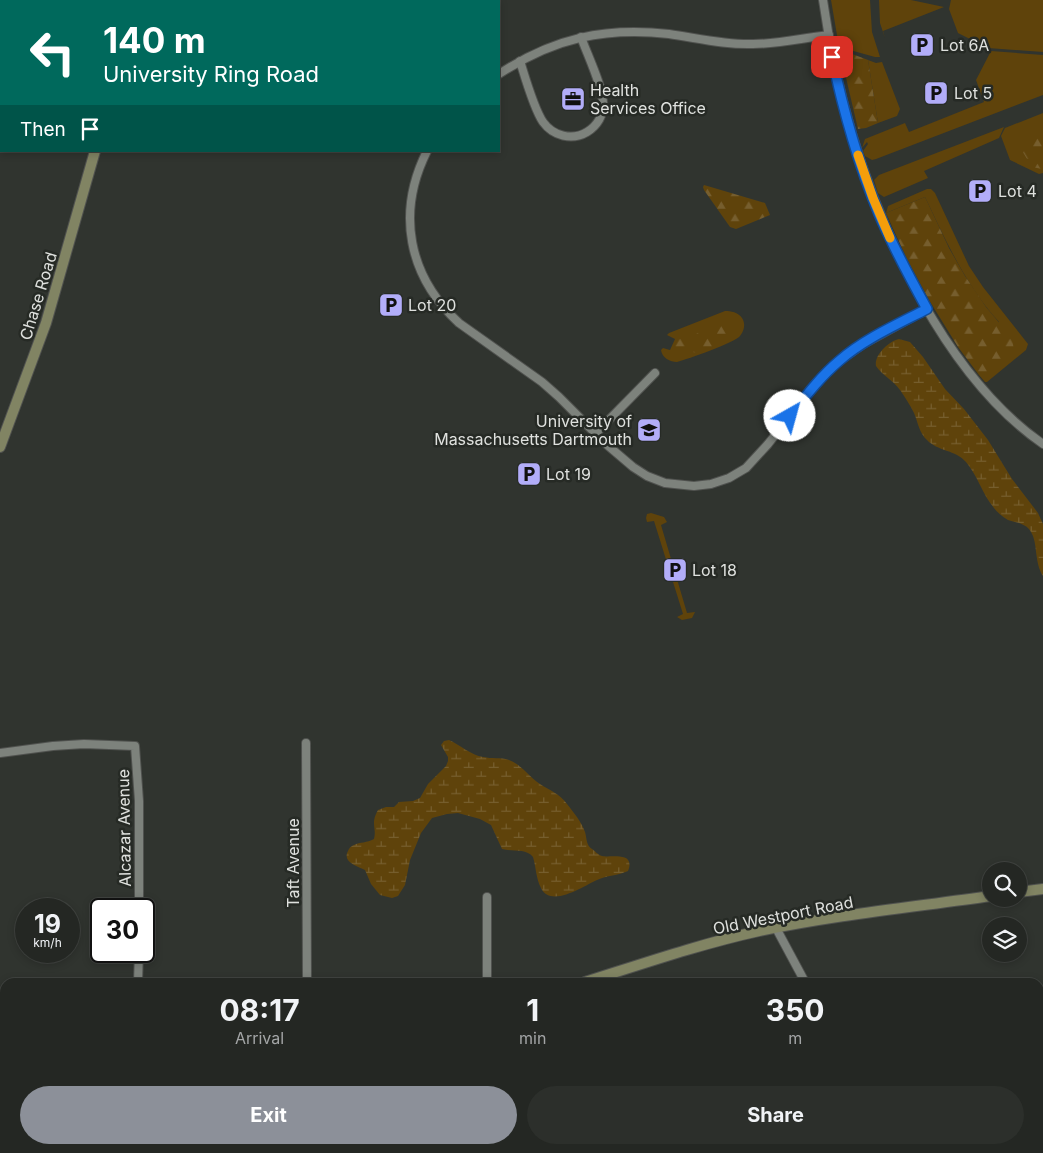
<!DOCTYPE html>
<style>
:root{--surface:#242723;--page:#2c2f2b;--text:#f1f3f6;--muted:#a3a5a6;--line:#414441;--accent:#8c9099}
body{margin:0;font-family:Inter,sans-serif;background:var(--page);color:var(--text);height:100vh;display:flex;flex-direction:column;font-size:19px;white-space:nowrap}
*{box-sizing:border-box;margin:0}
p{font-size:16px;color:var(--muted)}
.icon{flex:none;width:28px;height:28px;fill:none;stroke:currentColor;stroke-width:2;stroke-linecap:round;stroke-linejoin:round}
.map{position:relative;flex:1;overflow:hidden}
.panel{position:absolute;left:0px;top:978px;width:1044px;height:176px;display:flex;flex-direction:column;background:var(--surface);border-radius:15px 15px 0 0;box-shadow:0 2px 8px #0003,0 0 0 1px var(--line)}
.panel>*{flex:none}
.top-card{position:absolute;left:0px;top:0px;width:500px;height:152px;box-shadow:0 2px 8px #0003,0 0 0 1px var(--line);background:#00695c;color:#fff;overflow:hidden}
.tools{position:absolute;left:982px;top:862px;display:grid;gap:10px}
.tools a{display:grid;place-items:center;width:45px;height:45px;border-radius:50%;background:var(--surface);box-shadow:0 2px 8px #0003,0 0 0 1px var(--line);font-size:25px}
.speed{position:absolute;left:15px;top:898px;display:flex;gap:10px;font-size:25px;font-weight:700;text-align:center}
.speed>*{display:grid;place-content:center;width:65px;height:65px;border-radius:50%;background:var(--surface);box-shadow:0 2px 8px #0003,0 0 0 1px var(--line);line-height:1}
.speed small{font-size:12px;font-weight:400}
.speed .limit{border:2px solid #111;border-radius:8px;background:#fff;color:#111}
.pin{position:absolute;display:grid;place-items:center;width:42px;height:42px;color:#fff;margin:-21px;border-radius:10px;box-shadow:0 2px 8px #0006}
.me{position:absolute;width:55px;margin:-28px;rotate:38deg;stroke-linejoin:round;filter:drop-shadow(0 0 4px #0008)}
.turn{display:flex;align-items:center;gap:18px;height:105px;padding:0 20px;font-size:22px}
.turn .icon{width:65px;height:65px;stroke-width:2.5}
.turn b{display:block;font-size:35px;line-height:42px}
.then{display:flex;align-items:center;height:48px;padding:0 20px;background:#0003;gap:10px;font-size:19px}
.eta{display:flex;justify-content:space-evenly;align-items:center;height:85px;text-align:center}
.eta b{font-size:30px;font-weight:700;line-height:35px}
.primary-button{display:flex;gap:10px;margin-top:auto;padding:10px 20px}
.primary-button a{flex:1;height:58px;border-radius:30px;background:var(--accent);color:#fff;font-size:20px;font-weight:700;line-height:58px;text-align:center}
.primary-button a+a{background:var(--page);color:var(--text)}
.map>svg:first-child{display:block}
.green{fill:#5f430b}
.forest{fill:url(#forest-firs)}
.wetland{fill:url(#wetland-marsh)}
.lines{fill:none;stroke-linecap:round;stroke-linejoin:round}
.street-casing{stroke:#50524f;stroke-width:10}
.secondary-casing{stroke:#50524f;stroke-width:12}
.street{stroke:#7d827c;stroke-width:8}
.secondary{stroke:#818463;stroke-width:10}
.route-casing{stroke:#114b97;stroke-width:12}
.route{stroke:#1a73e8;stroke-width:9}
.slow{stroke:#f59e0b;stroke-width:9}
.labels{text-anchor:middle;stroke-width:5;stroke-linejoin:round;paint-order:stroke}
.poi-label{font-size:16px;fill:#dfe1de;stroke:#262a25;text-anchor:start}
.street-label{font-size:16px;fill:#dfe1de;stroke:#262a25}
</style>
<div class="map">
<svg width="1043" height="1153" viewBox="0 0 1043 1153">
<defs>
<pattern id="forest-firs" width="22" height="20" patternUnits="userSpaceOnUse" patternTransform="scale(1.25)"><rect width="22" height="20" fill="#5f430b"/><path d="M5 1l3.5 6h-7zM16 11l3.5 6h-7z" fill="#765e2e"/></pattern>
<pattern id="wetland-marsh" width="20" height="14" patternUnits="userSpaceOnUse" patternTransform="scale(1.25)"><rect width="20" height="14" fill="#5f430b"/><path d="M1 5h8M5 5V1M11 12h8M15 12V8" fill="none" stroke="#765e2e"/></pattern>
</defs>
<rect width="100%" height="100%" fill="#30342f"/>
<g class="green">
<path d="M831 0H870L872 32 880 57H875L839 47Z"/>
<path d="M879 0H911L944 7 883 31 885 38 880 23Z"/>
<path d="M951 0H1043V52L988 48 958 33 949 9Z"/>
<path d="M991 51 1043 55V95L876 159 872 160 865 156 863 151 868 144 867 142 862 148 865 139 905 123 909 132 984 102 976 80Z"/>
<path d="M868 60 876 63 882 62 900 109 897 116 878 123Z"/>
<path d="M1043 113V173L1039 174 1010 160 1001 136 1005 128Z"/>
<path d="M1004 127 999 138 924 171 928 178 884 197 878 193 874 180 879 175Z"/>
<path d="M927 189H931L935 193 969 266 983 287 1028 344 1026 350 987 382H985L979 375H984L999 322C966 286 946 241 925 197L886 213 888 206Z"/>
<path d="M725 311C731 311 738 312 742 318 746 324 744 331 740 336 734 343 688 359 677 362 670 362 662 358 661 350L663 348 670 350 675 339 667 335 669 333Z"/>
<path d="M651 513 664 517 667 522 661 525 687 613 695 612 692 618 682 620 677 617 683 614 654 521 647 522 646 518 647 514Z"/>
</g>
<g class="forest">
<path d="M840 52H847L868 60 878 123 866 128 858 129Z"/>
<path d="M1043 122V168L1042 169 1032 167 1021 149 1027 137Z"/>
<path d="M704 185 765 203 770 215 736 229 730 227 704 190 703 187Z"/>
<path d="M925 197 949 248 965 276 986 307 1012 338 1014 350C1005 362 996 376 979 375L958 347 929 300 907 259 886 213Z"/>
<path d="M728 323 733 327C733 329 732 334 732 336 727 345 709 349 700 348L696 353 687 350 676 353 673 351V345L678 339 694 336 701 330 714 331 722 324Z"/>
</g>
<g class="wetland">
<path d="M899 339 910 342 923 357 945 389 964 409 988 440 1012 479 1038 513 1043 524V576C1034 562 1038 543 1031 532 1026 523 1017 523 1008 520 1003 517 997 512 994 508 982 494 978 476 966 462 956 450 937 451 927 440 919 433 918 422 914 413 910 405 905 397 900 390 893 380 882 375 876 366 874 355 889 341 899 339Z"/>
<path d="M449 740C460 745 471 755 483 757 492 759 500 757 509 760 522 765 529 777 540 784 549 790 560 794 567 804 574 813 581 821 585 832 587 839 586 845 592 849 595 851 598 855 602 856 610 858 636 851 628 871 618 876 607 875 597 880 585 885 551 909 541 888 536 879 536 867 533 857 526 848 512 852 502 849L491 825 480 819 458 813 447 814 432 818 421 833 410 860 405 885 398 896 392 898 380 895 371 884 365 870C357 866 342 862 348 851 349 848 351 846 354 845 360 842 367 843 374 839 377 828 370 824 378 810L386 807H394L399 802 413 801 420 798 428 784 446 766 448 761V757L441 745 444 741Z"/>
<path d="M704 1149H804L810 1153H704Z"/>
</g>
<g class="lines">
<defs>
<g id="street">
<path d="M823 0C838 107 870 206 922 301 953 356 991 408 1043 444"/>
<path d="M520 61C525 77 534 109 543 122 553 136 572 141 587 132 597 126 604 115 603 103 603 87 587 54 581 37"/>
<path d="M499 74C554 38 604 27 669 34 697 38 725 45 753 44 778 44 803 38 829 35"/>
<path d="M427 151C396 213 408 276 459 323L542 382 559 397 606 444 633 467 647 476 665 483 694 486 711 484 729 478 746 468 768 444 818 381 839 361 865 343 927 309"/>
<path d="M595 434 655 373"/>
<path d="M306 743 307 982"/>
<path d="M0 753 53 746 84 744 135 746 139 801V909"/>
<path d="M776 928 805 982"/>
<path d="M138 982 139 951"/>
<path d="M487 982V897"/>
<path d="M232 1149 234 1153"/>
<path d="M339 1149 341 1153"/>
<path d="M452 1149 454 1153"/>
<path d="M562 1149 564 1153"/>
</g>
<g id="secondary">
<path d="M142 1 143 0"/>
<path d="M0 447 46 323 95 151"/>
<path d="M1019 892 1043 889"/>
<path d="M585 982C642 964 700 944 759 931 835 915 914 907 991 896"/>
<path d="M0 1054H5"/>
</g>
</defs>
<use href="#street" class="street-casing"/>
<use href="#secondary" class="secondary-casing"/>
<use href="#street" class="street"/>
<use href="#secondary" class="secondary"/>
</g>
<g class="lines">
<defs>
<path id="route" d="M790 416C805 397 820 377 839 361 864 339 898 324 927 309 910 278 893 247 879 214 858 163 843 110 832 57"/>
</defs>
<use href="#route" class="route-casing"/>
<use href="#route" class="route"/>
<path class="slow" d="M858 155 873 198 890 238"/>
</g>
<defs>
<symbol id="parking-square" viewBox="-11 -11 22 22"><rect x="-9" y="-9" width="18" height="18" rx="4" fill="#b2adf9" stroke="#262a25"/><path d="M-3.5-5.5H1a3.5 3.5 0 0 1 0 7H-1V5.5H-3.5ZM-1-3.4V-.6H.8a1.4 1.4 0 0 0 0-2.8Z" fill="#111"/></symbol>
<symbol id="office-square" viewBox="-11 -11 22 22"><rect x="-9" y="-9" width="18" height="18" rx="4" fill="#b2adf9" stroke="#262a25"/><path d="M-6-3h4V-5.5h4V-3h4V5H-6ZM-1-4.5V-3h2v-1.5ZM-6 0V1H6V0Z" fill="#111"/></symbol>
<symbol id="university-square" viewBox="-11 -11 22 22"><rect x="-9" y="-9" width="18" height="18" rx="4" fill="#b2adf9" stroke="#262a25"/><path d="M0-5L7-2L0 1L-7-2ZM-4 1L0 2.5L4 1V4Q0 6-4 4Z" fill="#111"/></symbol>
</defs>
<g fill-rule="evenodd">
<use href="#parking-square" x="908" y="31" width="28" height="28"/>
<use href="#parking-square" x="922" y="79" width="28" height="28"/>
<use href="#office-square" x="559" y="85" width="28" height="28"/>
<use href="#parking-square" x="966" y="177" width="28" height="28"/>
<use href="#parking-square" x="377" y="291" width="28" height="28"/>
<use href="#university-square" x="635" y="416" width="28" height="28"/>
<use href="#parking-square" x="515" y="460" width="28" height="28"/>
<use href="#parking-square" x="661" y="556" width="28" height="28"/>
</g>
<g class="labels">
<g class="poi-label">
<text x="940" y="51">Lot 6A</text>
<text x="590" y="96">Health<tspan x="590" dy="18">Services Office</tspan></text>
<text x="954" y="99">Lot 5</text>
<text x="998" y="197">Lot 4</text>
<text x="408" y="311">Lot 20</text>
<text x="632" y="427" text-anchor="end">University of<tspan x="632" dy="18">Massachusetts Dartmouth</tspan></text>
<text x="546" y="480">Lot 19</text>
<text x="692" y="576">Lot 18</text>
</g>
<g class="street-label">
<text transform="translate(38 296) rotate(-73)" y="6">Chase Road</text>
<text transform="translate(124 828) rotate(-91)" y="6">Alcazar Avenue</text>
<text transform="translate(293 863) rotate(-90)" y="6">Taft Avenue</text>
<text transform="translate(783 915) rotate(-11)" y="6">Old Westport Road</text>
</g>
</g>
</svg>
<div class="tools">
<a><svg class="icon" aria-label="search" viewBox="0 0 24 24"><circle cx="10" cy="10" r="6"/><path d="M15 15l6 6"/></svg></a>
<a><svg class="icon" aria-label="layers" viewBox="0 0 24 24"><path d="M12 4l9 5-9 5-9-5zM3 14l9 5 9-5"/></svg></a>
</div>
<div class="speed"><div>19<small>km/h</small></div><div class="limit">30</div></div>
<div class="pin" style="left:832px;top:57px;background:#d93025"><svg class="icon" aria-label="arrive" viewBox="0 0 24 24"><path d="M6 21V4h12l-3 4 3 4H6"/></svg></div>
<svg class="me" style="left:790px;top:416px" viewBox="-20 -20 40 40"><circle r="19" fill="#fff"/><path d="M0-13L10 11 0 6-10 11z" fill="#1a73e8"/></svg>
<div class="top-card">
<div class="turn"><svg class="icon" aria-label="left" viewBox="0 0 24 24"><path d="M17 20v-9H6M10 6l-5 5 5 5"/></svg><div><b>140 m</b>University Ring Road</div></div>
<div class="then">Then<svg class="icon" aria-label="arrive" viewBox="0 0 24 24"><path d="M6 21V4h12l-3 4 3 4H6"/></svg></div>
</div>
<section class="panel">
<div class="eta">
<div><b>08:17</b><p>Arrival</p></div>
<div><b>1</b><p>min</p></div>
<div><b>350</b><p>m</p></div>
</div>
<div class="primary-button"><a>Exit</a><a>Share</a></div>
</section>
</div>
